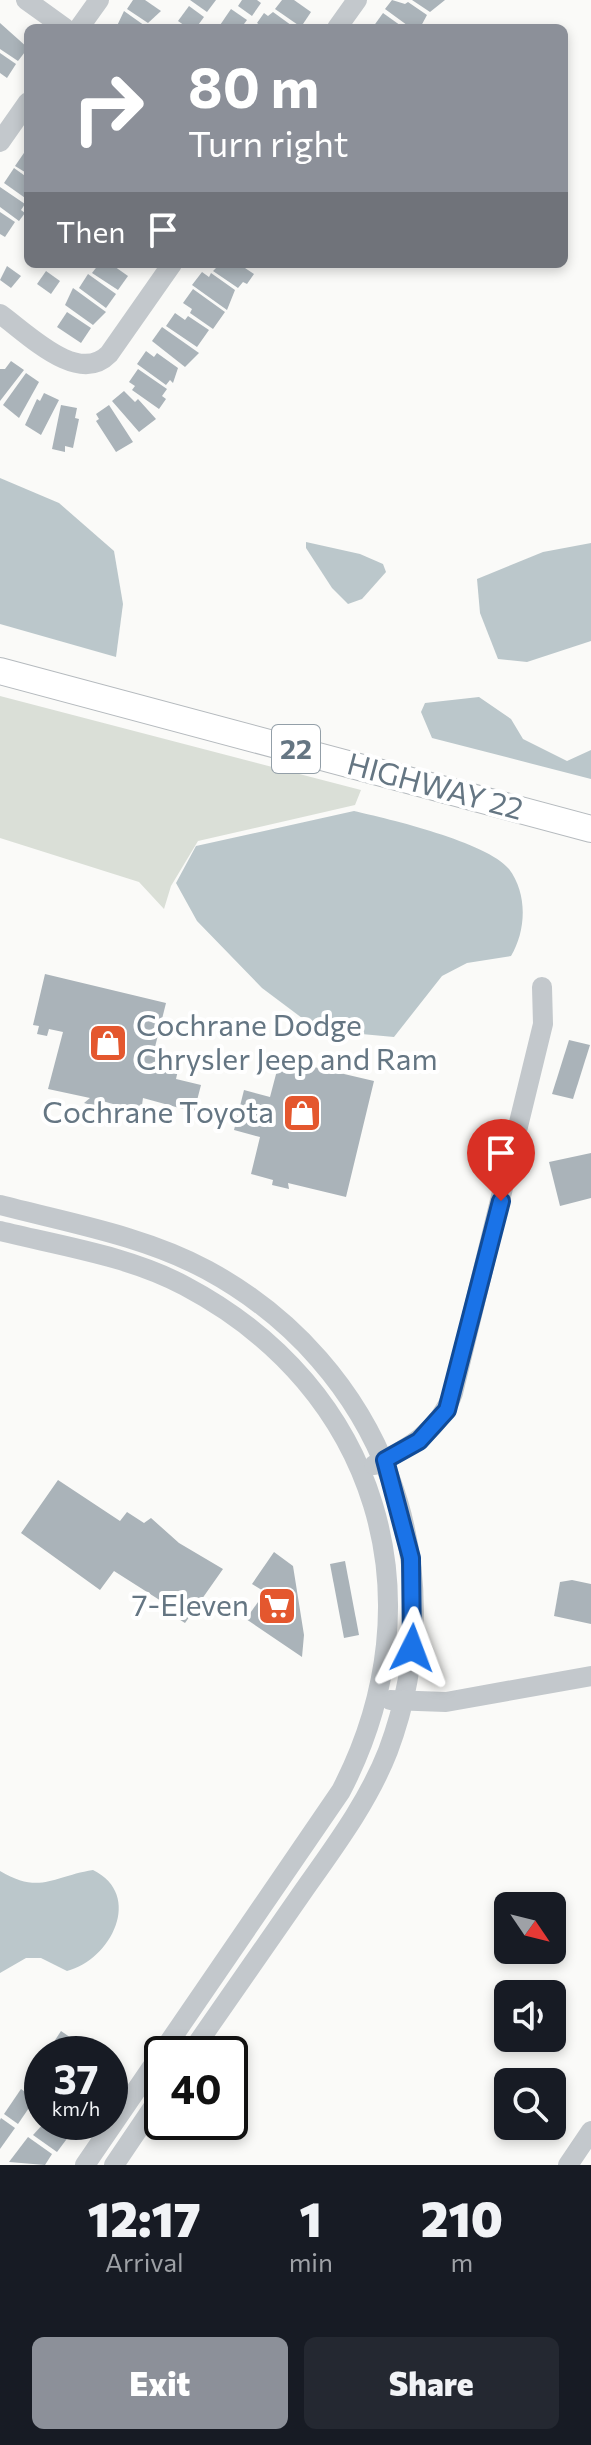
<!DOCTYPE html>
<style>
:root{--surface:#171b24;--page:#242831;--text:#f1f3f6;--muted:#9ea1a6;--accent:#8c9099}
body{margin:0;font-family:Commissioner,sans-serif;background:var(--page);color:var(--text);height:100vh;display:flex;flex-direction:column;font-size:30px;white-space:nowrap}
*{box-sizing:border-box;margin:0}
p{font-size:26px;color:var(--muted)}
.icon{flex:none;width:44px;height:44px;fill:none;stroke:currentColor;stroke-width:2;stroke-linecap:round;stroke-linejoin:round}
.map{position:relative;height:2165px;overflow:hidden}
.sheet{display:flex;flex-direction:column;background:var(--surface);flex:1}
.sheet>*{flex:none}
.guide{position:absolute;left:24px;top:24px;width:544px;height:244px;border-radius:12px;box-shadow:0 4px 12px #0003;background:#8c9099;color:#fff;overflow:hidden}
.needle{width:52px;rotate:125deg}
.tools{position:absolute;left:494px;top:1892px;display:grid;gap:16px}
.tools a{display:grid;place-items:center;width:72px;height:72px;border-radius:12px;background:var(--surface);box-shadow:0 4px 12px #0003;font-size:40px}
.speed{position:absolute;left:24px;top:2036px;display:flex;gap:16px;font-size:40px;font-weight:700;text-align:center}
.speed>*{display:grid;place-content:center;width:104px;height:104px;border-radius:50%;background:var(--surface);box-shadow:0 4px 12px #0003;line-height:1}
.speed small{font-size:20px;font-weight:400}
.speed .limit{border:4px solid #111;border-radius:12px;background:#fff;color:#111}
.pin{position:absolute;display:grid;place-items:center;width:68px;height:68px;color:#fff;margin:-82px -34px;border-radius:50% 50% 50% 0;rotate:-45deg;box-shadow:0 0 8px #0007}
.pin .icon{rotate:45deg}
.me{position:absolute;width:88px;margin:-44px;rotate:3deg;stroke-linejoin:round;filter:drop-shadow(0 0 6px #0008)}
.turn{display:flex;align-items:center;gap:28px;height:168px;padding:0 32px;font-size:36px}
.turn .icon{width:104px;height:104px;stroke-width:2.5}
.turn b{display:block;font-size:56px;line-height:68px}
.then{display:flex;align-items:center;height:76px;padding:0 32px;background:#0003;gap:16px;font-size:30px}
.eta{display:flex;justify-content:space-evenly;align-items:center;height:136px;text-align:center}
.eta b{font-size:48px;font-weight:800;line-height:56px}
.action{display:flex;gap:16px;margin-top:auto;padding:16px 32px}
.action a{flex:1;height:92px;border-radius:12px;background:var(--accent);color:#fff;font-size:32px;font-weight:800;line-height:92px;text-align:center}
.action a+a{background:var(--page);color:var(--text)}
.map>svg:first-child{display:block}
.green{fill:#dadfd7}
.water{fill:#bbc7cb}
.building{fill:#aab3b9}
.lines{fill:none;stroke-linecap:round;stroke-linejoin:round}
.major-casing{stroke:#b5babe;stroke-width:28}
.minor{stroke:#c3c8cc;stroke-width:20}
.major{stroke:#fff;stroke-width:26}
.route-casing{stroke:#114b97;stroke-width:20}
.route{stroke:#1a73e8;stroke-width:14}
.labels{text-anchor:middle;stroke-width:8;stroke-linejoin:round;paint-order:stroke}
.shield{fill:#fff;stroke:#939fa8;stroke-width:2}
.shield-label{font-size:28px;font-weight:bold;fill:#657683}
.street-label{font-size:30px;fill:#657683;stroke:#fff}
.poi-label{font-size:30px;fill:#657683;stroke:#fff;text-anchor:end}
</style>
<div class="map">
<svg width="591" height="2165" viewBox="0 0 591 2165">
<rect width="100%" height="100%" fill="#fafaf8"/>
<path class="green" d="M0 696 361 790 355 805 198 841 171 886 164 909 139 882 0 838Z"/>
<g class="water">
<path d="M0 478 59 503 114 551 123 604 116 657 0 624Z"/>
<path d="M306 542 360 554 383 564 386 572 362 599 348 604 332 588 306 548Z"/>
<path d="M591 543V641L527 662 498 659 480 613 477 579 543 552Z"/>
<path d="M479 697 511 719 523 739 567 761 591 750V779L432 738 421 712 425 703Z"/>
<path d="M354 811C389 819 487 842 509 869 528 894 526 931 511 956L467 963 442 976 394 1037 318 1030 262 988 197 921 176 883 196 846Z"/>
<path d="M93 1870C144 1895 111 1960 67 1971L41 1958H26L0 1973V1871C40 1895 54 1876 93 1870Z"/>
</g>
<g class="building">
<path d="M133 0H145L161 11 148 23 127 9Z"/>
<path d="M190 0H216L207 12Z"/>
<path d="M242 0H257L261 3 252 16 238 6Z"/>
<path d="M282 0H294L311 12 301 27 275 9Z"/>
<path d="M392 0 405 4 408 2 427 15 420 28H411L385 9Z"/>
<path d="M412 0H445L430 12Z"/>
<path d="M189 6 204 17 196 28H188L178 21Z"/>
<path d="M231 9 247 20 241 28H218Z"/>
<path d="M124 11 131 16 148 28H116Z"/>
<path d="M273 12 295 28H264L257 23 264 13 268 16Z"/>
<path d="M383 13 404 28 373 27Z"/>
<path d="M0 23 28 48 18 61 0 49Z"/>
<path d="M0 53 16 64 7 78 0 73Z"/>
<path d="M26 150 28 152V174L15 166Z"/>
<path d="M14 168 28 178V200L4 183Z"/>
<path d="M0 187 25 204 21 210 25 213 19 221 0 207Z"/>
<path d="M0 212 15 222 5 237 0 234Z"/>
<path d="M99 264H111L128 276 118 290 92 273Z"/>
<path d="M210 264H239L254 274 247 284 243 282 238 288 213 271 216 268Z"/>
<path d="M7 266 21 276 11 288 0 280Z"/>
<path d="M46 271 60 281 51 294 37 284Z"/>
<path d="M202 272 209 277 211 273 235 290 227 310 192 285Z"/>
<path d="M88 274 116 294 106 308 79 288Z"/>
<path d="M73 288 106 312 93 325 65 305Z"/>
<path d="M193 289 225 312 213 329 190 313 192 309 183 303Z"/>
<path d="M67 312 91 328 81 343 57 327Z"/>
<path d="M175 313 185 320 188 316 209 330 197 347 166 326Z"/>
<path d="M162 327 199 353 185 367 152 341Z"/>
<path d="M146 351 154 357 157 353 178 368 173 383 170 380 166 385 137 364Z"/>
<path d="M11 361 24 370 0 401V369H5Z"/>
<path d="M138 369 167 389 162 396 166 399 159 409 132 390 135 386 129 382Z"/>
<path d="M26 373 39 382 19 418 3 405Z"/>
<path d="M124 391 135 402 138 399 156 419 139 432 112 401Z"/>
<path d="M44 393 59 400 41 435 25 425 37 399 40 401Z"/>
<path d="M61 405 77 408 75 418 79 419 73 448 65 446V452L52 449Z"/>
<path d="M109 405 133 442 116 452 96 421 99 419 96 414Z"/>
<path d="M45 974 166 1003 154 1051 181 1057 176 1079 201 1085 194 1112 143 1098 141 1112 99 1100 101 1108 84 1103 90 1098 48 1089 63 1032 49 1029 47 1036 37 1034 39 1026 33 1025Z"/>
<path d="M569 1040 590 1045 573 1099 552 1094Z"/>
<path d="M280 1059 374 1081 346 1197 288 1183 289 1189 272 1185 273 1180 251 1174 260 1137 234 1130 244 1090 270 1097Z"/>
<path d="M591 1153V1198L560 1206 549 1162Z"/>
<path d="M58 1480 120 1521 127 1512 144 1523 151 1518 179 1543 223 1569 185 1623 166 1611 169 1606 114 1571 100 1590 21 1533Z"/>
<path d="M274 1552 293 1566 304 1635 302 1657 246 1619 265 1592 252 1584Z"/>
<path d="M345 1561 359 1635 344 1638 330 1564Z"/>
<path d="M572 1580 591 1584V1624L554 1616 560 1582Z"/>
<path d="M61 2031 77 2042 71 2054H46Z"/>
<path d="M21 2089 35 2099 18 2124 4 2114Z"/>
<path d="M1 2118 15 2128 0 2149V2120Z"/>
<path d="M45 2122H67L75 2128 57 2152 33 2135Z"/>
<path d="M28 2137 52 2154 45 2165 9 2162Z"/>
</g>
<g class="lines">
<defs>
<path id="major" d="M0 671 591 829"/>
</defs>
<use href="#major" class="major-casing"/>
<g class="minor">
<path d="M26 0 65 28"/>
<path d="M79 28 99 0"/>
<path d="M337 28 357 0"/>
<path d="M0 142 28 102"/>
<path d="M0 314C27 333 78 386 109 354L172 264"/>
<path d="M0 1205C69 1223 144 1236 207 1270 382 1365 458 1565 388 1751 368 1802 335 1846 304 1890 266 1945 228 1999 190 2054"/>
<path d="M0 1231C61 1246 129 1256 185 1286 378 1388 441 1598 341 1791L85 2165"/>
<path d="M374 1465C409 1448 439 1431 453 1393L543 1024 542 987"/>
<path d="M390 1700 446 1702 591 1676"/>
<path d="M114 2165 162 2094"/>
<path d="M568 2165 591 2131"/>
</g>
<use href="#major" class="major"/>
</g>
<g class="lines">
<defs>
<path id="route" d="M412 1648 411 1558 385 1460 419 1441 447 1410 501 1201"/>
</defs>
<use href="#route" class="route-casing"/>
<use href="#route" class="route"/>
</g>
<defs>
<symbol id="shop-square" viewBox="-11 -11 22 22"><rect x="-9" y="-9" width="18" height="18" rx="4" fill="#e4572e" stroke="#fff"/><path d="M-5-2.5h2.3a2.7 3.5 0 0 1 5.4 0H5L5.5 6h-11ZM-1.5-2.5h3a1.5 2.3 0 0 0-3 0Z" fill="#fff"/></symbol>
<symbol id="supermarket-square" viewBox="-11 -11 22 22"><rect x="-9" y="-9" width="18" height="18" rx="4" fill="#e4572e" stroke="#fff"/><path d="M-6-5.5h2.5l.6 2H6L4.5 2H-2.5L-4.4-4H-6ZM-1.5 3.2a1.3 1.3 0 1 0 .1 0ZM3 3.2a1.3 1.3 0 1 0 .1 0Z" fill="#fff"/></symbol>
</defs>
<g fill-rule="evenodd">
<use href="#shop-square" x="86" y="1021" width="44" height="44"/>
<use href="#shop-square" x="280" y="1091" width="44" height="44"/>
<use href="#supermarket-square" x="255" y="1584" width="44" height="44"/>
</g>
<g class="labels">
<rect class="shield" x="272" y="725" width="48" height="48" rx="6"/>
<g class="shield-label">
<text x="296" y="759">22</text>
</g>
<g class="street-label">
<text transform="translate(435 787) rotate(15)" y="10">HIGHWAY 22</text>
</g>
<g class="poi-label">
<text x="136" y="1036" text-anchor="start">Cochrane Dodge<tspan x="136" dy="34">Chrysler Jeep and Ram</tspan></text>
<text x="274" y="1123">Cochrane Toyota</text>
<text x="249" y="1616">7-Eleven</text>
</g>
</g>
</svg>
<div class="tools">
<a><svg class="needle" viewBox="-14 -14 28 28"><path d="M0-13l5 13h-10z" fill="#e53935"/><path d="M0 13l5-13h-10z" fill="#9ea1a6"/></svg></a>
<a><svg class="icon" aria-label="sound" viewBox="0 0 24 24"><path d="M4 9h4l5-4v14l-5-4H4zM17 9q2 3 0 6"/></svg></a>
<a><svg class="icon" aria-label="search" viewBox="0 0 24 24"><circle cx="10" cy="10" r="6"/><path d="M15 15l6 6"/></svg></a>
</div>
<div class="speed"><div>37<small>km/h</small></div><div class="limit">40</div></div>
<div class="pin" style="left:501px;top:1201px;background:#d93025"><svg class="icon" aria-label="arrive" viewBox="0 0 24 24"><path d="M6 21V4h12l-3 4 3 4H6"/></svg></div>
<svg class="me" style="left:412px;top:1648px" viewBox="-20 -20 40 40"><path d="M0-17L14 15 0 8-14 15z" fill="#1a73e8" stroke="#fff" stroke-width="4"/></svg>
<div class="guide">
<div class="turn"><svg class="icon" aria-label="right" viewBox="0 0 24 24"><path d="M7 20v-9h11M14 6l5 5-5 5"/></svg><div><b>80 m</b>Turn right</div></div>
<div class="then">Then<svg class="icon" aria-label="arrive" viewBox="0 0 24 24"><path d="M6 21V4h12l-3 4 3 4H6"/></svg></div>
</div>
</div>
<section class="sheet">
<div class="eta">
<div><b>12:17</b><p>Arrival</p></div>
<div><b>1</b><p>min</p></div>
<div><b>210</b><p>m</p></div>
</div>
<div class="action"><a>Exit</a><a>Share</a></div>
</section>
